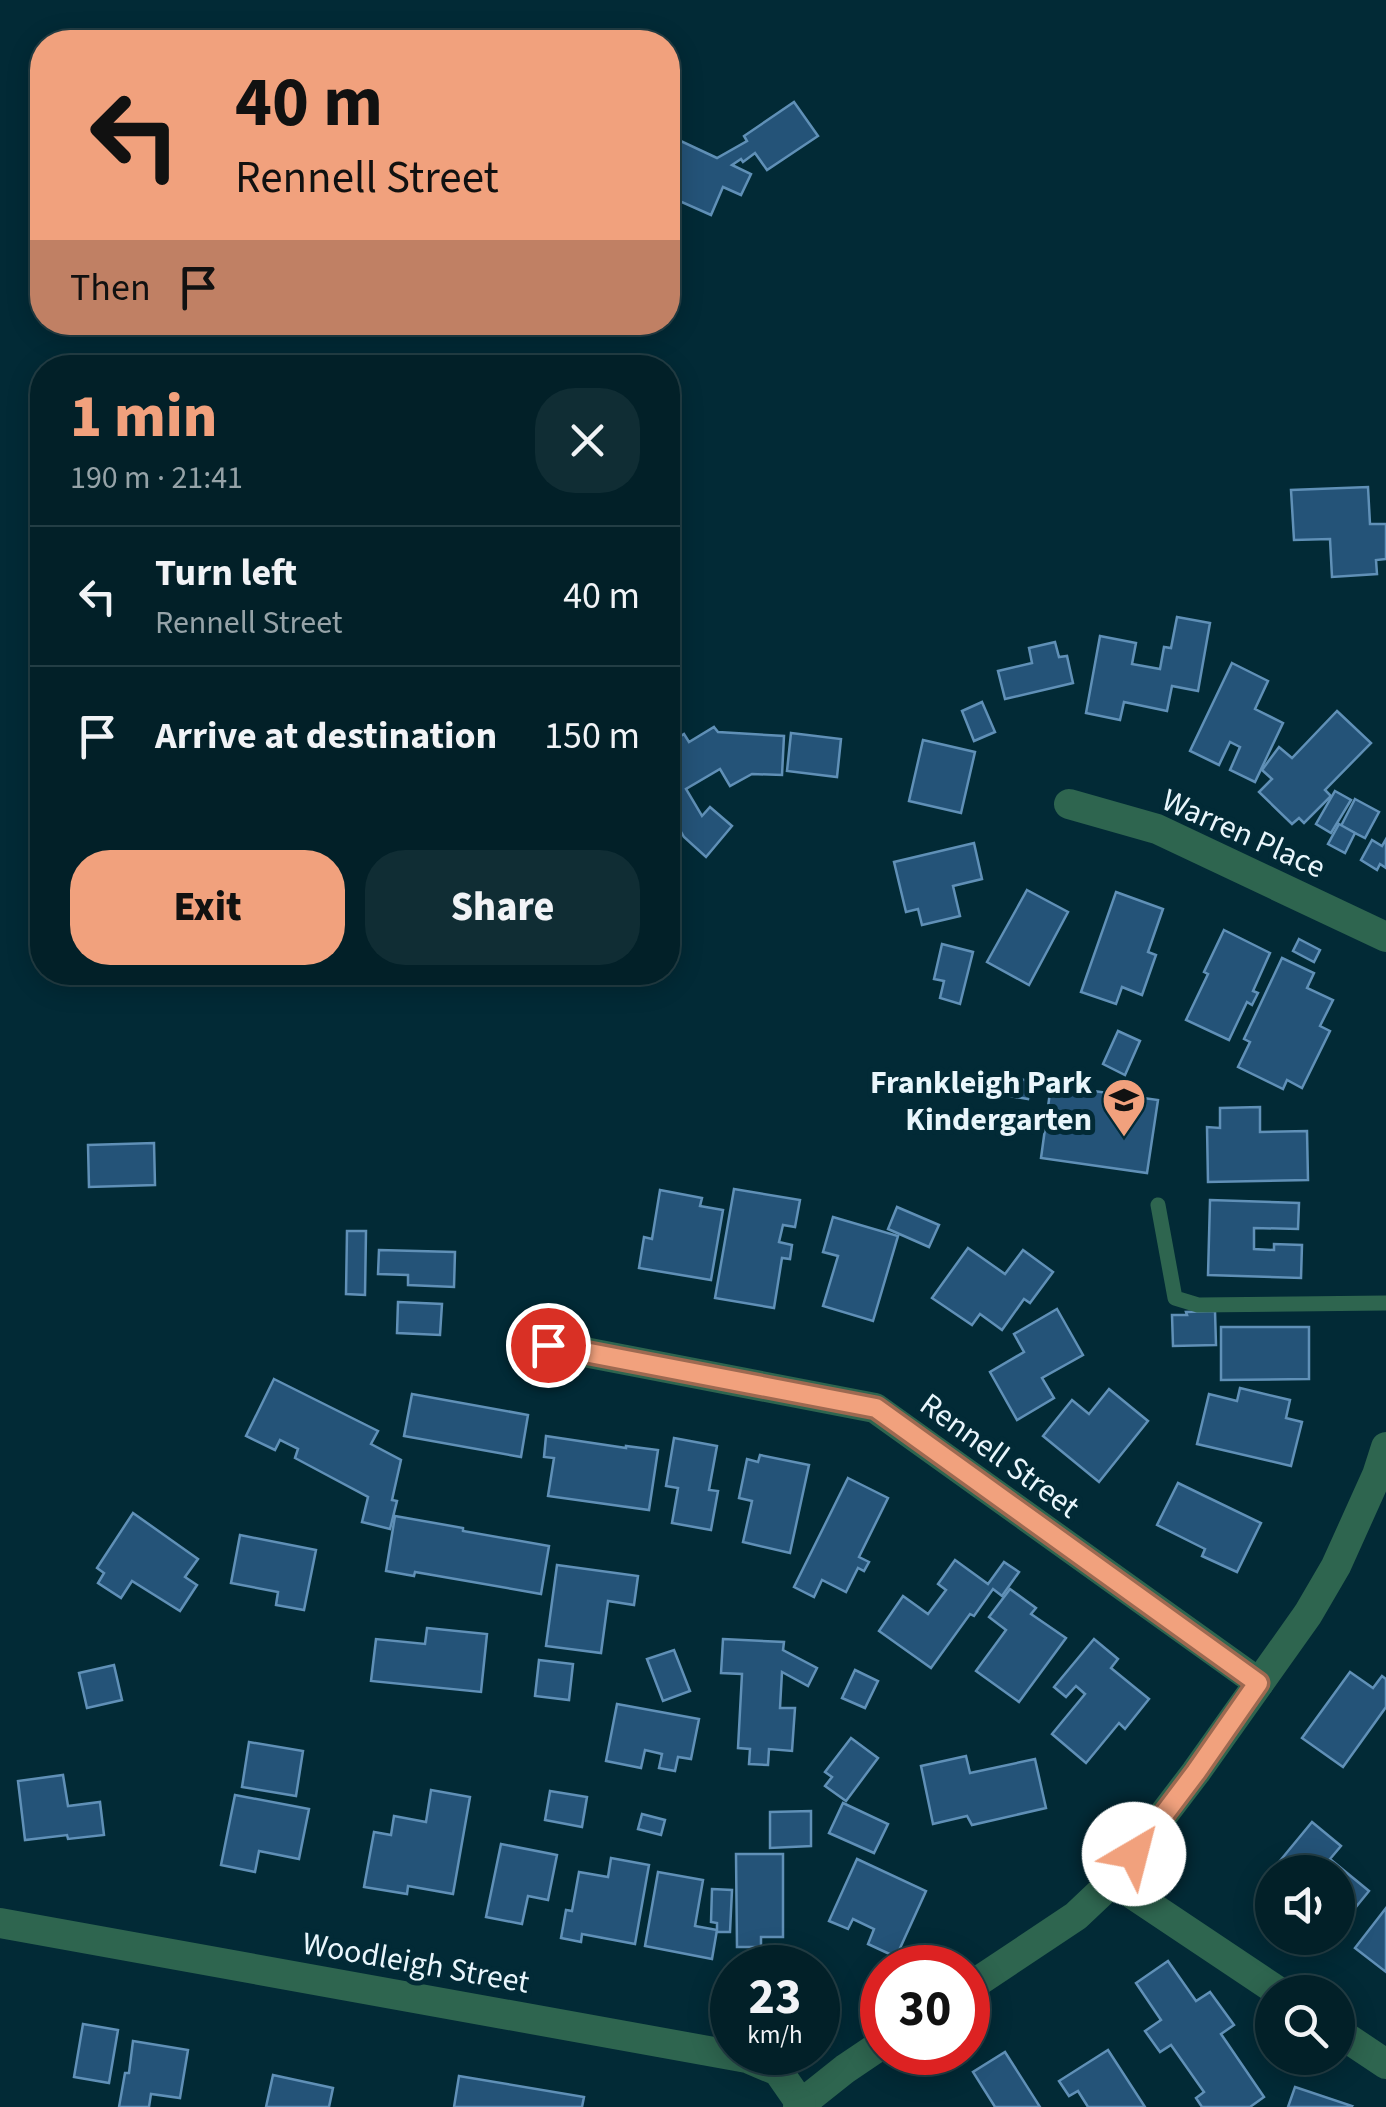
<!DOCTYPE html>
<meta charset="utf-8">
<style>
:root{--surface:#022028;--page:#102d34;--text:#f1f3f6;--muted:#96a3a8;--line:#233e45;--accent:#f1a17d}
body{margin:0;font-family:"Source Sans 3",sans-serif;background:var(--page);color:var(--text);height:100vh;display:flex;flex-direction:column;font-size:38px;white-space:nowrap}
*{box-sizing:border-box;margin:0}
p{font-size:32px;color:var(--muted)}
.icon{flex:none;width:55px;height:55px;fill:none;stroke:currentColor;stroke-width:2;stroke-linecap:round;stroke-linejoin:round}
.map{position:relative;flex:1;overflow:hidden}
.drawer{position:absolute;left:30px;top:355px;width:650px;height:630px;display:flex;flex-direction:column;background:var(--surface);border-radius:40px;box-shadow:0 5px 25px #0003,0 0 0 2px var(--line)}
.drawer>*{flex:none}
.top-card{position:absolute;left:30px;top:30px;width:650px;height:305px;border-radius:40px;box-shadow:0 5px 25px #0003,0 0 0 2px var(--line);background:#f1a17d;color:#111;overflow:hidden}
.tools{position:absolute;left:1255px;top:1855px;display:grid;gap:20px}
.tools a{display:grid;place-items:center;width:100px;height:100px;border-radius:50%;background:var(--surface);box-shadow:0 5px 25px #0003,0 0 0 2px var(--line);font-size:50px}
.speed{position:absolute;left:710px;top:1945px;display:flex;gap:20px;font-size:50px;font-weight:700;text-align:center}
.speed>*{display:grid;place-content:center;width:130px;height:130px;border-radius:50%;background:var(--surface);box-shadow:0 5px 25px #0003,0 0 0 2px var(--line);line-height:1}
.speed small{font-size:25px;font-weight:400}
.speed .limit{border:15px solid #d22;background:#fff;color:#111}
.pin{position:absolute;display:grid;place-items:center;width:85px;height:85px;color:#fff;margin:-42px;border:5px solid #fff;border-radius:50%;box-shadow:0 2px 10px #0007}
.me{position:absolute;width:110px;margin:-55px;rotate:37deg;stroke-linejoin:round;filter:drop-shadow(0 0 8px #0008)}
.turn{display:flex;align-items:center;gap:35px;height:210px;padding:0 40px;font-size:45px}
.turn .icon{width:130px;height:130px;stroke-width:2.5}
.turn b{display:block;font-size:70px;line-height:85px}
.then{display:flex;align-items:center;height:95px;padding:0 40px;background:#0003;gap:20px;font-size:38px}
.round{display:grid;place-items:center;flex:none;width:105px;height:105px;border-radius:40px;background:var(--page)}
.summary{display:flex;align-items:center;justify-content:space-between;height:170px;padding:0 40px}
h1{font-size:60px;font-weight:800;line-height:75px;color:var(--accent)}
.button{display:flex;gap:20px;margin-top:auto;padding:20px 40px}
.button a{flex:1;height:115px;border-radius:40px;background:var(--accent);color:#111;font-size:40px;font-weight:800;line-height:115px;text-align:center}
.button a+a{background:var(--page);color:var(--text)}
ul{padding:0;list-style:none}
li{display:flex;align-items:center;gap:30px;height:140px;padding:0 40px;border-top:2px solid var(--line)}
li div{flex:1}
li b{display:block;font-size:38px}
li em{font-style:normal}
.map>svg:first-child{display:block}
.building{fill:#245378;stroke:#6090b7;stroke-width:2.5}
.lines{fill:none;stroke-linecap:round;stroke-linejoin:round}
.service{stroke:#2e654f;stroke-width:15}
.minor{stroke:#2e654f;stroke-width:30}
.tertiary{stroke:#2e654f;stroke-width:30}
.route-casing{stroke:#9d6951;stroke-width:25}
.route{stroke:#f1a17d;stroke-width:18}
.labels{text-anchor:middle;stroke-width:10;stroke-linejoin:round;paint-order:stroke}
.street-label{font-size:32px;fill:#e9f6fc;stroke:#022a36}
.poi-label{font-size:32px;font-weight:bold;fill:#e9f6fc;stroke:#022a36;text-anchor:end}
</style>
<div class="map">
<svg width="1386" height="2107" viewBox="0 0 1386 2107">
<rect width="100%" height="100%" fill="#022a36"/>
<g class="building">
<path d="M794 102 818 136 767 170 755 153 743 162 741 159 732 165 751 174 741 195 723 187 711 215 668 196V135L717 158 747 141 744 136Z"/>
<path d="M1368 487 1370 524H1386V559L1376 560 1377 574 1332 577 1330 539 1294 540 1291 490Z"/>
<path d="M1177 617 1210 623 1198 691 1172 686 1167 711 1124 702 1120 720 1086 713 1100 636 1136 643 1132 664 1160 669 1164 647 1171 648Z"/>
<path d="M1055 642 1059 657 1067 656 1073 683 1005 699 998 671 1032 663 1029 648Z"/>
<path d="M1232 663 1268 681 1255 709 1283 723 1255 782 1230 770 1240 747 1230 742 1219 765 1190 751Z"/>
<path d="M982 702 995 732 974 741 962 711Z"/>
<path d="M1337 711 1371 743 1325 790 1331 796 1304 823 1299 818 1292 824 1259 792 1272 779 1262 770 1279 747 1292 758Z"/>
<path d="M714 727 718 732 784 736 782 775 752 774 730 786 720 769 686 789 702 816 710 807 732 826 706 857 684 837 668 809V774L670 773 668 768V744L684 734 689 742Z"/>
<path d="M791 733 841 739 837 777 787 771Z"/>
<path d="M923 740 975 752 961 813 909 801Z"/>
<path d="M1335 791 1351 800 1331 833 1316 824Z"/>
<path d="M1355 799 1379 812 1365 838 1341 826Z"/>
<path d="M1339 824 1355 833 1345 853 1328 844Z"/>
<path d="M1386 839V868L1380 864 1377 870 1361 860 1372 840 1382 846Z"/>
<path d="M974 843 982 879 953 886 960 916 922 925 918 909 906 912 894 862Z"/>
<path d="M1027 890 1068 912 1029 985 987 962Z"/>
<path d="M1116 892 1163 909 1148 952 1156 955 1142 995 1122 987 1116 1004 1081 992Z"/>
<path d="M1224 930 1270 953 1253 991 1258 993 1252 1005 1247 1002 1229 1040 1186 1020 1208 974 1204 972Z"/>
<path d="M1299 939 1320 950 1314 962 1293 951Z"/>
<path d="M942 944 973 952 960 1004 940 998 944 981 934 979Z"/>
<path d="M1282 958 1314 973 1307 988 1333 1000 1320 1026 1330 1031 1302 1088 1287 1080 1283 1089 1238 1067 1250 1042 1244 1039Z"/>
<path d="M1118 1031 1140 1041 1125 1075 1103 1064Z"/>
<path d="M1006 1077 1031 1081 1028 1099 1003 1095Z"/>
<path d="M1051 1085 1158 1100 1147 1173 1041 1158Z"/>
<path d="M1260 1107V1132L1307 1131 1308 1180 1208 1182 1207 1127 1220 1128V1108Z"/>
<path d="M154 1143 155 1185 89 1187 88 1145Z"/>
<path d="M734 1189 800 1200 795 1227 783 1225 779 1242 792 1245 790 1259 782 1258 774 1308 715 1298Z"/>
<path d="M660 1190 702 1198 700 1206 723 1210 711 1280 639 1268 644 1237 652 1239Z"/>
<path d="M1210 1200 1299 1203 1298 1229 1254 1228V1249L1274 1250V1244L1302 1245 1301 1278 1208 1275Z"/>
<path d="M897 1207 939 1225 929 1247 888 1229Z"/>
<path d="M833 1217 898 1236 873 1321 823 1306 838 1256 823 1252Z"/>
<path d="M347 1231H366L365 1295 346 1294Z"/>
<path d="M968 1248 1005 1274 1023 1250 1053 1272 1030 1303 1024 1299 1002 1330 980 1314 972 1325 932 1298Z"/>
<path d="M379 1250 455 1252 454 1287 408 1285V1275L378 1274Z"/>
<path d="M398 1302 442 1304 440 1335 397 1333Z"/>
<path d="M1057 1309 1083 1355 1042 1378 1054 1398 1017 1420 990 1372 1024 1352 1014 1334Z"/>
<path d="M1215 1311 1216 1345 1173 1346 1172 1315H1187L1186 1312Z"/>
<path d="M1221 1327H1309V1379L1221 1380Z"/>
<path d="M274 1379 378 1431 371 1444 401 1460 392 1500 397 1501 390 1529 362 1522 368 1497 295 1458 298 1449 280 1440 275 1450 246 1436Z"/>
<path d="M1240 1388 1290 1400 1286 1418 1302 1422 1291 1466 1197 1444 1209 1394 1237 1401Z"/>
<path d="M1109 1389 1148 1421 1099 1482 1043 1436 1072 1400 1089 1414Z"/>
<path d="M412 1394 528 1415 521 1457 404 1436Z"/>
<path d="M546 1436 626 1448V1446L658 1450 649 1510 548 1496 554 1458 544 1457Z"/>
<path d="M674 1438 717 1446 709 1490 718 1491 711 1530 672 1523 678 1488 666 1486Z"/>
<path d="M760 1455 809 1465 790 1553 743 1542 752 1501 739 1498 747 1459 758 1462Z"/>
<path d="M848 1478 888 1498 859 1557 869 1562 864 1571 858 1568 846 1592 822 1580 814 1597 794 1587Z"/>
<path d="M1178 1483 1261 1523 1237 1572 1202 1556 1205 1549 1157 1525Z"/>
<path d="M133 1513 198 1559 185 1577 197 1585 180 1611 132 1581 121 1598 98 1583 104 1573 97 1568Z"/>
<path d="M395 1516 463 1528V1531L549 1546 541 1594 415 1572 414 1576 386 1571Z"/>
<path d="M240 1535 316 1550 304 1610 276 1605 278 1592 231 1583Z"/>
<path d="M955 1560 988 1584 1004 1562 1019 1572 1002 1596 993 1589 974 1616 970 1614 931 1668 879 1631 903 1596 928 1614 946 1590 938 1584Z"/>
<path d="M557 1565 638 1576 634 1605 608 1601 601 1653 546 1646Z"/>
<path d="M1010 1589 1036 1608 1031 1614 1066 1638 1019 1702 976 1671 1006 1630 989 1617Z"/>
<path d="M427 1628 487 1634 481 1692 371 1681 376 1639 425 1644Z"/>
<path d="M723 1639 784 1642 783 1650 817 1668 808 1686 782 1672 780 1708H795L792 1751 769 1749 768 1765 749 1764 750 1749 738 1748 742 1674 721 1673Z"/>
<path d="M1094 1639 1118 1659 1111 1668 1149 1699 1125 1729 1119 1723 1086 1763 1052 1734 1085 1694 1076 1686 1066 1697 1054 1687Z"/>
<path d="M674 1650 690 1691 663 1701 647 1659Z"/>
<path d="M539 1660 573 1664 569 1700 535 1696Z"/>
<path d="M114 1665 122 1700 87 1708 79 1673Z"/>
<path d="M855 1670 878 1681 865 1708 842 1698Z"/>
<path d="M1350 1672 1373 1688 1382 1676 1386 1679V1707L1343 1767 1302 1738Z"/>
<path d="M617 1704 699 1719 691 1759 678 1757 675 1771 659 1768 662 1754 645 1750 641 1768 606 1761Z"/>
<path d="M851 1738 878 1758 846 1801 825 1786 832 1777 825 1772Z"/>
<path d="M249 1742 303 1751 296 1796 242 1787Z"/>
<path d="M966 1756 970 1773 1035 1759 1046 1808 972 1825 967 1816 933 1824 921 1766Z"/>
<path d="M63 1775 68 1806 100 1802 104 1835 68 1839 67 1835 25 1840 18 1781Z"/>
<path d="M431 1790 470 1797 453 1894 408 1886 407 1894 364 1887 374 1832 391 1835 394 1816 426 1822Z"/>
<path d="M550 1791 587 1797 582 1827 545 1820Z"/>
<path d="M235 1795 309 1809 299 1859 259 1851 255 1872 221 1865Z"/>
<path d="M843 1803 888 1824 874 1853 829 1833Z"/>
<path d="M811 1811V1846L770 1848V1812Z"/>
<path d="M642 1814 665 1820 661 1835 638 1829Z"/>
<path d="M1312 1822 1341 1846 1330 1859 1369 1891 1338 1929V1872H1272V1895L1260 1885Z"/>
<path d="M501 1844 557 1855 548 1900 528 1896 522 1924 486 1917Z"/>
<path d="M736 1854H783V1937H761V1947H737Z"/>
<path d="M611 1858 649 1865 635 1944 582 1934 581 1942 561 1938 566 1910 572 1911 579 1872 608 1877Z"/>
<path d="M857 1859 926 1891 896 1957 868 1944 874 1929 853 1919 848 1929 829 1921Z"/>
<path d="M658 1872 703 1880 695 1926 717 1930 712 1959 645 1946Z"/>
<path d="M712 1889 732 1890 730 1932H717V1923L711 1922Z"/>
<path d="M1386 1908V1972L1355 1948Z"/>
<path d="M1168 1961 1196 2001 1210 1992 1234 2025 1221 2034 1264 2097 1250 2107H1202L1196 2098 1204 2092 1171 2045 1160 2052 1145 2031 1161 2020 1136 1983Z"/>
<path d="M83 2024 118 2030 109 2083 74 2077Z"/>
<path d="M133 2041 188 2050 180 2098 151 2094 149 2107H119L125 2073H129Z"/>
<path d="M1108 2050 1145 2107H1088L1078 2091 1069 2096 1059 2081Z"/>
<path d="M1005 2052 1040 2107H995L973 2072Z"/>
<path d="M273 2075 333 2088 329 2107H266Z"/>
<path d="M459 2076 584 2097 582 2107H454Z"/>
<path d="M1295 2087 1352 2106 1351 2107H1288Z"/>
</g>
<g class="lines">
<path class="service" d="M1158 1205 1175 1298 1198 1305 1386 1303"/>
<g class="minor">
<path d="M1069 804 1157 829 1386 937"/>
<path d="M548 1345 875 1408 1259 1683"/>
<path d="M1113 1881 1279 1992"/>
<path d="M0 1923 747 2058 778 2071 801 2104 845 2069 882 2044"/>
<path d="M968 1988 1076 1916 1113 1881 1196 1772 1308 1614 1336 1566 1377 1475 1386 1447"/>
<path d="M1338 2032 1386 2064"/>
</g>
<path class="tertiary" d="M798 2107 801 2104"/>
</g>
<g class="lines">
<defs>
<path id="route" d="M548 1345 876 1408 1258 1683 1196 1772 1134 1854"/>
</defs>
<use href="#route" class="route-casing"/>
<use href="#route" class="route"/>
</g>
<defs>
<symbol id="school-pin" viewBox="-11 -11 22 30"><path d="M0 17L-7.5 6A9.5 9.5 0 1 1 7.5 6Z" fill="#f1a17d" stroke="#022a36"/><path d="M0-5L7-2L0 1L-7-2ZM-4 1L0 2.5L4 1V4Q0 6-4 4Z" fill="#111"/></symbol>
</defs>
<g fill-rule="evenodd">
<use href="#school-pin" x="1099" y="1075" width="50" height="68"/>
</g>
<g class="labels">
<g class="street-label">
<text transform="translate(1244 833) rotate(24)" y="11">Warren Place</text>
<text transform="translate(1000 1455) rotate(36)" y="11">Rennell Street</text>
<text transform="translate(416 1962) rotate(10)" y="11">Woodleigh Street</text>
</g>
<g class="poi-label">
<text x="1092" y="1093">Frankleigh Park<tspan x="1092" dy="37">Kindergarten</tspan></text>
</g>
</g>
</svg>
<div class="tools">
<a><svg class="icon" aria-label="sound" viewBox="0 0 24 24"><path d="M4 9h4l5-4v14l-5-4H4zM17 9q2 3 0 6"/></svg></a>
<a><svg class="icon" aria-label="search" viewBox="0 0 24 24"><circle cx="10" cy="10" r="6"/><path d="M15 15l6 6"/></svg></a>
</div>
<div class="speed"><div>23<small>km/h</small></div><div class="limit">30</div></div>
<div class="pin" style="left:548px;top:1345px;background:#d93025"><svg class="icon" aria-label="arrive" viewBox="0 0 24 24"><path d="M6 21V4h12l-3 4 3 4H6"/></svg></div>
<svg class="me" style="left:1134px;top:1854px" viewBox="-20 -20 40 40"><circle r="19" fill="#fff"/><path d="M0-13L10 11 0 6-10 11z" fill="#f1a17d"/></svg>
<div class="top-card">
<div class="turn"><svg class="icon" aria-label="left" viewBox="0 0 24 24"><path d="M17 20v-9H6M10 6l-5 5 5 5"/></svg><div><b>40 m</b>Rennell Street</div></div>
<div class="then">Then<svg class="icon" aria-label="arrive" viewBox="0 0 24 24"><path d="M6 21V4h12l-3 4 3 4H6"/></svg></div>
</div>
<section class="drawer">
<div class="summary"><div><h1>1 min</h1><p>190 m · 21:41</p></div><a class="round"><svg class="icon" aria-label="close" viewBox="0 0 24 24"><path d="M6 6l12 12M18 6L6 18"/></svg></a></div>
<ul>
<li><svg class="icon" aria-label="left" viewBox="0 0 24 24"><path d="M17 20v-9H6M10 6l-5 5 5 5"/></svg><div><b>Turn left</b><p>Rennell Street</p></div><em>40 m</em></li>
<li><svg class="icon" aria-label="arrive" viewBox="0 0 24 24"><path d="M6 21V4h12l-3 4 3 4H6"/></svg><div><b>Arrive at destination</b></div><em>150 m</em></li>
</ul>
<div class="button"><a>Exit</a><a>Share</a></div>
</section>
</div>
